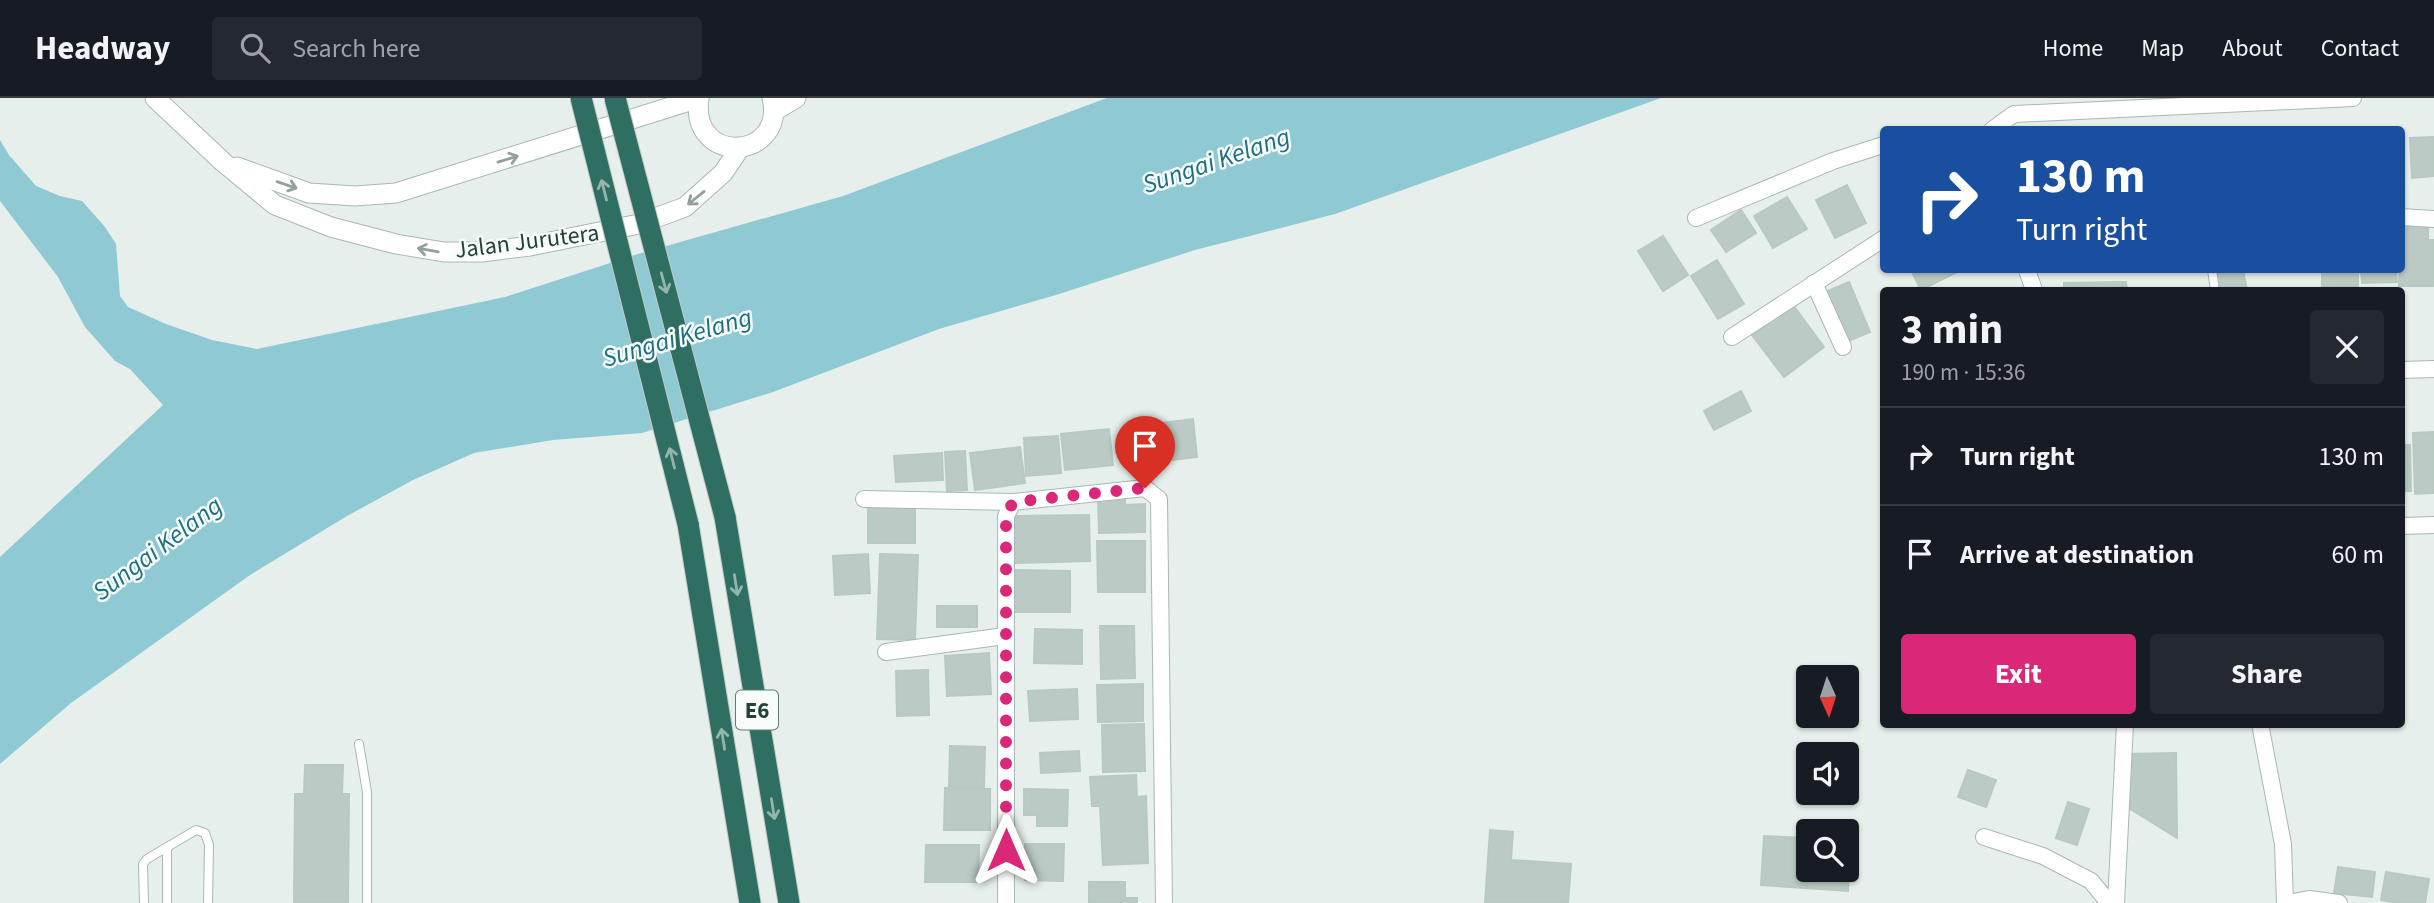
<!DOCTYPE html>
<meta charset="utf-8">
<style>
:root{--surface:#171b24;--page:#242831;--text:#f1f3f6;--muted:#9ea1a6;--line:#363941;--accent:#db2777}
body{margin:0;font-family:"Source Sans 3",sans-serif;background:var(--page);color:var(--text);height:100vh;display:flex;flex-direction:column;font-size:26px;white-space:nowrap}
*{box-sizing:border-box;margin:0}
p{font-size:23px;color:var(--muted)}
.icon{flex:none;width:38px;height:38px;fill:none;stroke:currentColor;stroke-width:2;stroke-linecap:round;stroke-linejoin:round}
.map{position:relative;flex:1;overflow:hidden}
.sheet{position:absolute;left:1880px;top:189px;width:525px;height:441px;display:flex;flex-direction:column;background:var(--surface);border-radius:7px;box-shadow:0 2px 5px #0004}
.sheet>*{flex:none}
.top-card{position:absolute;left:1880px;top:28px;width:525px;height:147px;border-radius:7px;box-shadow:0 2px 5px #0004;background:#1a4fa0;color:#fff;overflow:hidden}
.needle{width:46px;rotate:177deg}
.fabs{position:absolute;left:1796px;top:567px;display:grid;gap:14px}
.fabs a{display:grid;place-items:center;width:63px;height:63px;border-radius:7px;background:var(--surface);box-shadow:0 2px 5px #0004;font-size:35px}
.pin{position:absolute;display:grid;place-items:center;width:60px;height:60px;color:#fff;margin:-72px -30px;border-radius:50% 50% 50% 0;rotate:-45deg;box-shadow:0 0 7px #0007}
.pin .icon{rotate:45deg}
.me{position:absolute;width:77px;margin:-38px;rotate:0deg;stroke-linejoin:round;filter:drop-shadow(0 0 5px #0008)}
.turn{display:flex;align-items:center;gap:24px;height:147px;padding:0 21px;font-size:32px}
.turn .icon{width:91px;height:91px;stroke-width:2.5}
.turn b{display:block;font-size:49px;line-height:60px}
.round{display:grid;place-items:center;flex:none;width:74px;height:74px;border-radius:7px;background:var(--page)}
.head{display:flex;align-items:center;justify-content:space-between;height:119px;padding:0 21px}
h1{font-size:42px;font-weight:700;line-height:52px}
.button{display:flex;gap:14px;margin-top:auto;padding:14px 21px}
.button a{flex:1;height:80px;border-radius:7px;background:var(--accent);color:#fff;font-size:28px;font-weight:700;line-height:80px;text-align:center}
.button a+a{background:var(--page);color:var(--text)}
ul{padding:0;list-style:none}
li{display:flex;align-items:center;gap:21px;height:98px;padding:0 21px;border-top:2px solid var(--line)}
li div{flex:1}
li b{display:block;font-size:26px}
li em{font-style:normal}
header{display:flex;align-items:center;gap:42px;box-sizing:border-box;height:98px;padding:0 35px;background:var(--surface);border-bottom:2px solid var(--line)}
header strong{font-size:33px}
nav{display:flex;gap:38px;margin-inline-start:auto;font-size:24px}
.search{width:490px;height:63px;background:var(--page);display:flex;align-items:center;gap:18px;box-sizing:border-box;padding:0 24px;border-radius:7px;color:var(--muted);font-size:26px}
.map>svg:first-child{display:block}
.water{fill:#8ec9d4}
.building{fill:#bbcac4;stroke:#b8c9c2;stroke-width:2}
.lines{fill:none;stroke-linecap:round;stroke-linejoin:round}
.service-casing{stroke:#a8b8b2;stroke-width:10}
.minor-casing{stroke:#a8b8b2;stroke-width:18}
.tertiary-casing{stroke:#a8b8b2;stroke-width:21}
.motorway-casing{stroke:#c2cac8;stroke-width:23}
.service{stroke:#fff;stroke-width:8}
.minor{stroke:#fff;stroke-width:16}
.tertiary{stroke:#fff;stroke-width:19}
.motorway{stroke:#2f6f62;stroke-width:21}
.motorway-bridge-casing{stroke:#c2cac8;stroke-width:23;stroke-linecap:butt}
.motorway-bridge{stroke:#2f6f62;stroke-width:21}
.oneway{stroke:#92a09c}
.oneway2{stroke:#93b5ae}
.route{stroke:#db2777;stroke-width:12;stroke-dasharray:0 21.6}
.labels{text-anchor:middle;stroke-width:5;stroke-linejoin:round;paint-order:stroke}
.shield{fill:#f7fbf9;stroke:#637a73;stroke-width:2}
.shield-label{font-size:23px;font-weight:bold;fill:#24423a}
.street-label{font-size:24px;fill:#24423a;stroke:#f7fbf9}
.water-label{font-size:26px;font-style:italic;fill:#1c6f80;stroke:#f7fbf9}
</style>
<header>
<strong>Headway</strong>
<div class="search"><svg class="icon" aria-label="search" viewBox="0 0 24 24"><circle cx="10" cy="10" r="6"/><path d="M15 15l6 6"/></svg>Search here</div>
<nav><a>Home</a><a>Map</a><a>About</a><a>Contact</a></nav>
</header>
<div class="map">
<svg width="2434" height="805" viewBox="0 0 2434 805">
<rect width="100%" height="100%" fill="#e6efeb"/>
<path class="water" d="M1107 0H1661L1335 116 1195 152 1056 197 939 231 773 294 642 335 553 342 474 355 413 382 347 418 250 477 71 605 0 666V459L163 307 130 271 115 263 85 229 58 179 0 103V42L9 57 36 88 60 98 82 103 105 129 116 146 120 198 128 209 166 226 212 242 257 251 505 199 638 156 843 98Z"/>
<g class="building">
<path d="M2217 29V32H2180Z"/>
<path d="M2434 39V78L2412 80 2410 40Z"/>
<path d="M1847 87 1866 125 1835 140 1816 102Z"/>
<path d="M1787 99 1807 131 1773 150 1754 118Z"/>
<path d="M1741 112 1756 135 1726 154 1711 132Z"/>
<path d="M2401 126H2428V142H2434V188H2399Z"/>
<path d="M1663 138 1688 177 1663 193 1638 153Z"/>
<path d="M1717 162 1744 206 1718 221 1691 178Z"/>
<path d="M1911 172H1961L1921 192Z"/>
<path d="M2211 172H2243L2247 192H2214Z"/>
<path d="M2322 172H2358V188L2322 189Z"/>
<path d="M2361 172H2396L2397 184 2362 185Z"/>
<path d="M1849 184 1870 234 1846 244 1825 194Z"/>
<path d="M2126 184 2127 192H2064V185Z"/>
<path d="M1793 207 1824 249 1784 279 1752 237Z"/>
<path d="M1741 293 1751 313 1714 332 1704 313Z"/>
<path d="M1193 321 1197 359 1149 365 1144 327Z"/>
<path d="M1109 331 1113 367 1065 372 1061 336Z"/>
<path d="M2434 334V395L2415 396 2413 335Z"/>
<path d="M1058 338 1061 375 1026 378 1024 340Z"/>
<path d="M2401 347H2410L2411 393H2401Z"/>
<path d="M1020 349 1025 385 975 392 970 355Z"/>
<path d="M965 353 967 392 947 393 945 354Z"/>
<path d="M942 355 943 382 896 384 894 358Z"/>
<path d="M1125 398V407L1145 406V434L1099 435 1098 399Z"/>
<rect x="868" y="407" width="47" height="38"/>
<path d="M1089 417 1090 463 1014 465 1013 418Z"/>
<path d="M1097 443H1145V494H1098Z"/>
<path d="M868 456 870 495 835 497 833 458Z"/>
<path d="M880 456 918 457 915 542 877 541Z"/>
<path d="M1012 472 1070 473V514H1012Z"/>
<rect x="937" y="508" width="40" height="21"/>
<path d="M1100 528H1134L1135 580 1101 581Z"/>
<path d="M1035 531 1082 532V566L1034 565Z"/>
<path d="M989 555 991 596 947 598 945 558Z"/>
<path d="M928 572 929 617 897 618 896 573Z"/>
<path d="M1143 586V623L1098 624 1097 587Z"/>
<path d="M1077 591 1078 621 1030 623 1028 593Z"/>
<path d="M1144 626 1145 673 1103 674 1102 627Z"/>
<path d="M950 648 985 649 984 689H949Z"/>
<path d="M1079 653 1080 673 1041 675 1040 655Z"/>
<path d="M2176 655 2177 740 2127 709 2126 656Z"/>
<path d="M305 667H343L342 696H349L348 805H294L295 696H304Z"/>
<path d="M1968 672 1996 682 1986 709 1958 699Z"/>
<path d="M1136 677 1137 699 1146 698 1148 765 1103 767 1100 708H1092L1090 679Z"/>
<path d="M945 690 990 691V732H944Z"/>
<path d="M1024 691 1068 692 1067 728H1037V717H1024Z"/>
<path d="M2068 704 2089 711 2077 747 2056 740Z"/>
<path d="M1490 732 1513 734 1511 762 1571 766 1568 805H1485Z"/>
<path d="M1764 738 1808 740V772H1846V743H1851L1848 793 1761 787Z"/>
<path d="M1025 746H1064L1063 783 1025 782Z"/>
<path d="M926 747H979L978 784H925Z"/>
<path d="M2338 769 2375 774 2372 799 2334 795Z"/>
<path d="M2386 774 2429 781 2425 805H2398L2381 802Z"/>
<path d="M1089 784H1125V800H1137V805H1089Z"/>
</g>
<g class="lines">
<defs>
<g id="service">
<path d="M2212 172 2215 192"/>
<path d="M359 646 367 694V805"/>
<path d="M144 805 143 766 147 761 196 732 205 735 209 747 208 805"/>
<path d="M167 805V750"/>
</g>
<g id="minor">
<path d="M1992 32 2014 16 2353 0"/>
<path d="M2401 119 2434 121"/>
<path d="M1696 120 1833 63 1883 47"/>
<path d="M2027 172 2034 192"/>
<path d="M1814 185 1843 249"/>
<path d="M1732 239 1883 141"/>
<path d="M2401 272 2434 271"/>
<path d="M864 401 1013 404"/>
<path d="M2401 428 2434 427"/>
<path d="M886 554 1005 538"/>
<path d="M2260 626 2283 746 2285 805"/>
<path d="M1984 739 2043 758 2091 783 2109 805"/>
<path d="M1006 805V418L1013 404 1145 390 1159 401 1164 805"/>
<path d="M2116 805 2125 626"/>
<path d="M2288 805 2309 801 2339 805"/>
</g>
<g id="tertiary">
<path d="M155 0 223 64 275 107 331 129 396 146 444 154H482L530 148 639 126 685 109 723 75 740 50"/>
<path d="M699 0C689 69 787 62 772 0"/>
<path d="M774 13 796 0"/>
<path d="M237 69 309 95 355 98 396 95 699 0"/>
</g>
<g id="motorway">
<path d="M725 419 789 805"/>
<path d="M688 426 750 805"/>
</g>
</defs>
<use href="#service" class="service-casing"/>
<use href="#minor" class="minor-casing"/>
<use href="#tertiary" class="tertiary-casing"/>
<use href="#motorway" class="motorway-casing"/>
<use href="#service" class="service"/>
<use href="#minor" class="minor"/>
<use href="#tertiary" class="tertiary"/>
<use href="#motorway" class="motorway"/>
<defs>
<g id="motorway-bridge">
<path d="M581 0 688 426"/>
<path d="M615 0 725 419"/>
</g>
</defs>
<use href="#motorway-bridge" class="motorway-bridge-casing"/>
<use href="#motorway-bridge" class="motorway-bridge"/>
</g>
<defs><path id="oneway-shaft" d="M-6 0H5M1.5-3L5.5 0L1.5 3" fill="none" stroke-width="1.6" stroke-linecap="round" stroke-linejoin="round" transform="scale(1.75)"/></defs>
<g class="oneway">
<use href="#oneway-shaft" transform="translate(508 61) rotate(-17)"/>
<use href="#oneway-shaft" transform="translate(287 87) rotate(19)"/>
<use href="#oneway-shaft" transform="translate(696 100) rotate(141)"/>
<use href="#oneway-shaft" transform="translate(428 152) rotate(-170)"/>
</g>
<g class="oneway2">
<use href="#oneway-shaft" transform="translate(604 92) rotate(-104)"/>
<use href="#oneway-shaft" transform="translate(664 185) rotate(75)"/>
<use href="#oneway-shaft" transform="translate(672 360) rotate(-104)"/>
<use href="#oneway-shaft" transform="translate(736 487) rotate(81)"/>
<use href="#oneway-shaft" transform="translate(723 641) rotate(-99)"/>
<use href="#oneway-shaft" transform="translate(773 711) rotate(81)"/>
</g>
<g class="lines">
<path class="route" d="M1006 752V418L1013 404 1145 390"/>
</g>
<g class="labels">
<rect class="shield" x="736" y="592.5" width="42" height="39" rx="5"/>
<g class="shield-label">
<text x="757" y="620">E6</text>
</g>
<g class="street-label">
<text transform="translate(527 143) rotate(-7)" y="8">Jalan Jurutera</text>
</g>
<g class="water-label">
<text transform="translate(1216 62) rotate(-19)" y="9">Sungai Kelang</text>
<text transform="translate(677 239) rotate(-16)" y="9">Sungai Kelang</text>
<text transform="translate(157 450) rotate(-37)" y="9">Sungai Kelang</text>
</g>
</g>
</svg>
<div class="fabs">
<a><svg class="needle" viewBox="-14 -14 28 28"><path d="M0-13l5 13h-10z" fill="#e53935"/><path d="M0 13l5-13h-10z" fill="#9ea1a6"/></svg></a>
<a><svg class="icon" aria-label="sound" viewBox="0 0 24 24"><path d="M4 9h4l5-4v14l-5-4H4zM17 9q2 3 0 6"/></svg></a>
<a><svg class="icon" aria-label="search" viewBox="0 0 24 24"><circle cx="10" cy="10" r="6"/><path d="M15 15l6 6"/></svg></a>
</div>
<div class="pin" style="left:1145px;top:390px;background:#d93025"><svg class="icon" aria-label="arrive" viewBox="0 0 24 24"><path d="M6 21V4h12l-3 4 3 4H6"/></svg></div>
<svg class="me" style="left:1006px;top:752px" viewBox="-20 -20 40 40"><path d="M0-17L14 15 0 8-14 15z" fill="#db2777" stroke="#fff" stroke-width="4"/></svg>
<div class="top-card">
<div class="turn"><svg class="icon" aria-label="right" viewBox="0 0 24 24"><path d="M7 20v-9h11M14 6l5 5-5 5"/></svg><div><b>130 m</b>Turn right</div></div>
</div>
<section class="sheet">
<div class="head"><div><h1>3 min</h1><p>190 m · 15:36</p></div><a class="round"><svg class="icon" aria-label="close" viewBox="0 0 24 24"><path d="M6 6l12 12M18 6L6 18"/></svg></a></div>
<ul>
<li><svg class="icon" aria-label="right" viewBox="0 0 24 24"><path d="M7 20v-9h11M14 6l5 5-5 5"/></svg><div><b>Turn right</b></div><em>130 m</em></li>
<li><svg class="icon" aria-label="arrive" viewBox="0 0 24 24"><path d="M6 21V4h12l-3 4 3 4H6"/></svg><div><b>Arrive at destination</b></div><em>60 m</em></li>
</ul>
<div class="button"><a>Exit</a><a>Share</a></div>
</section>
</div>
